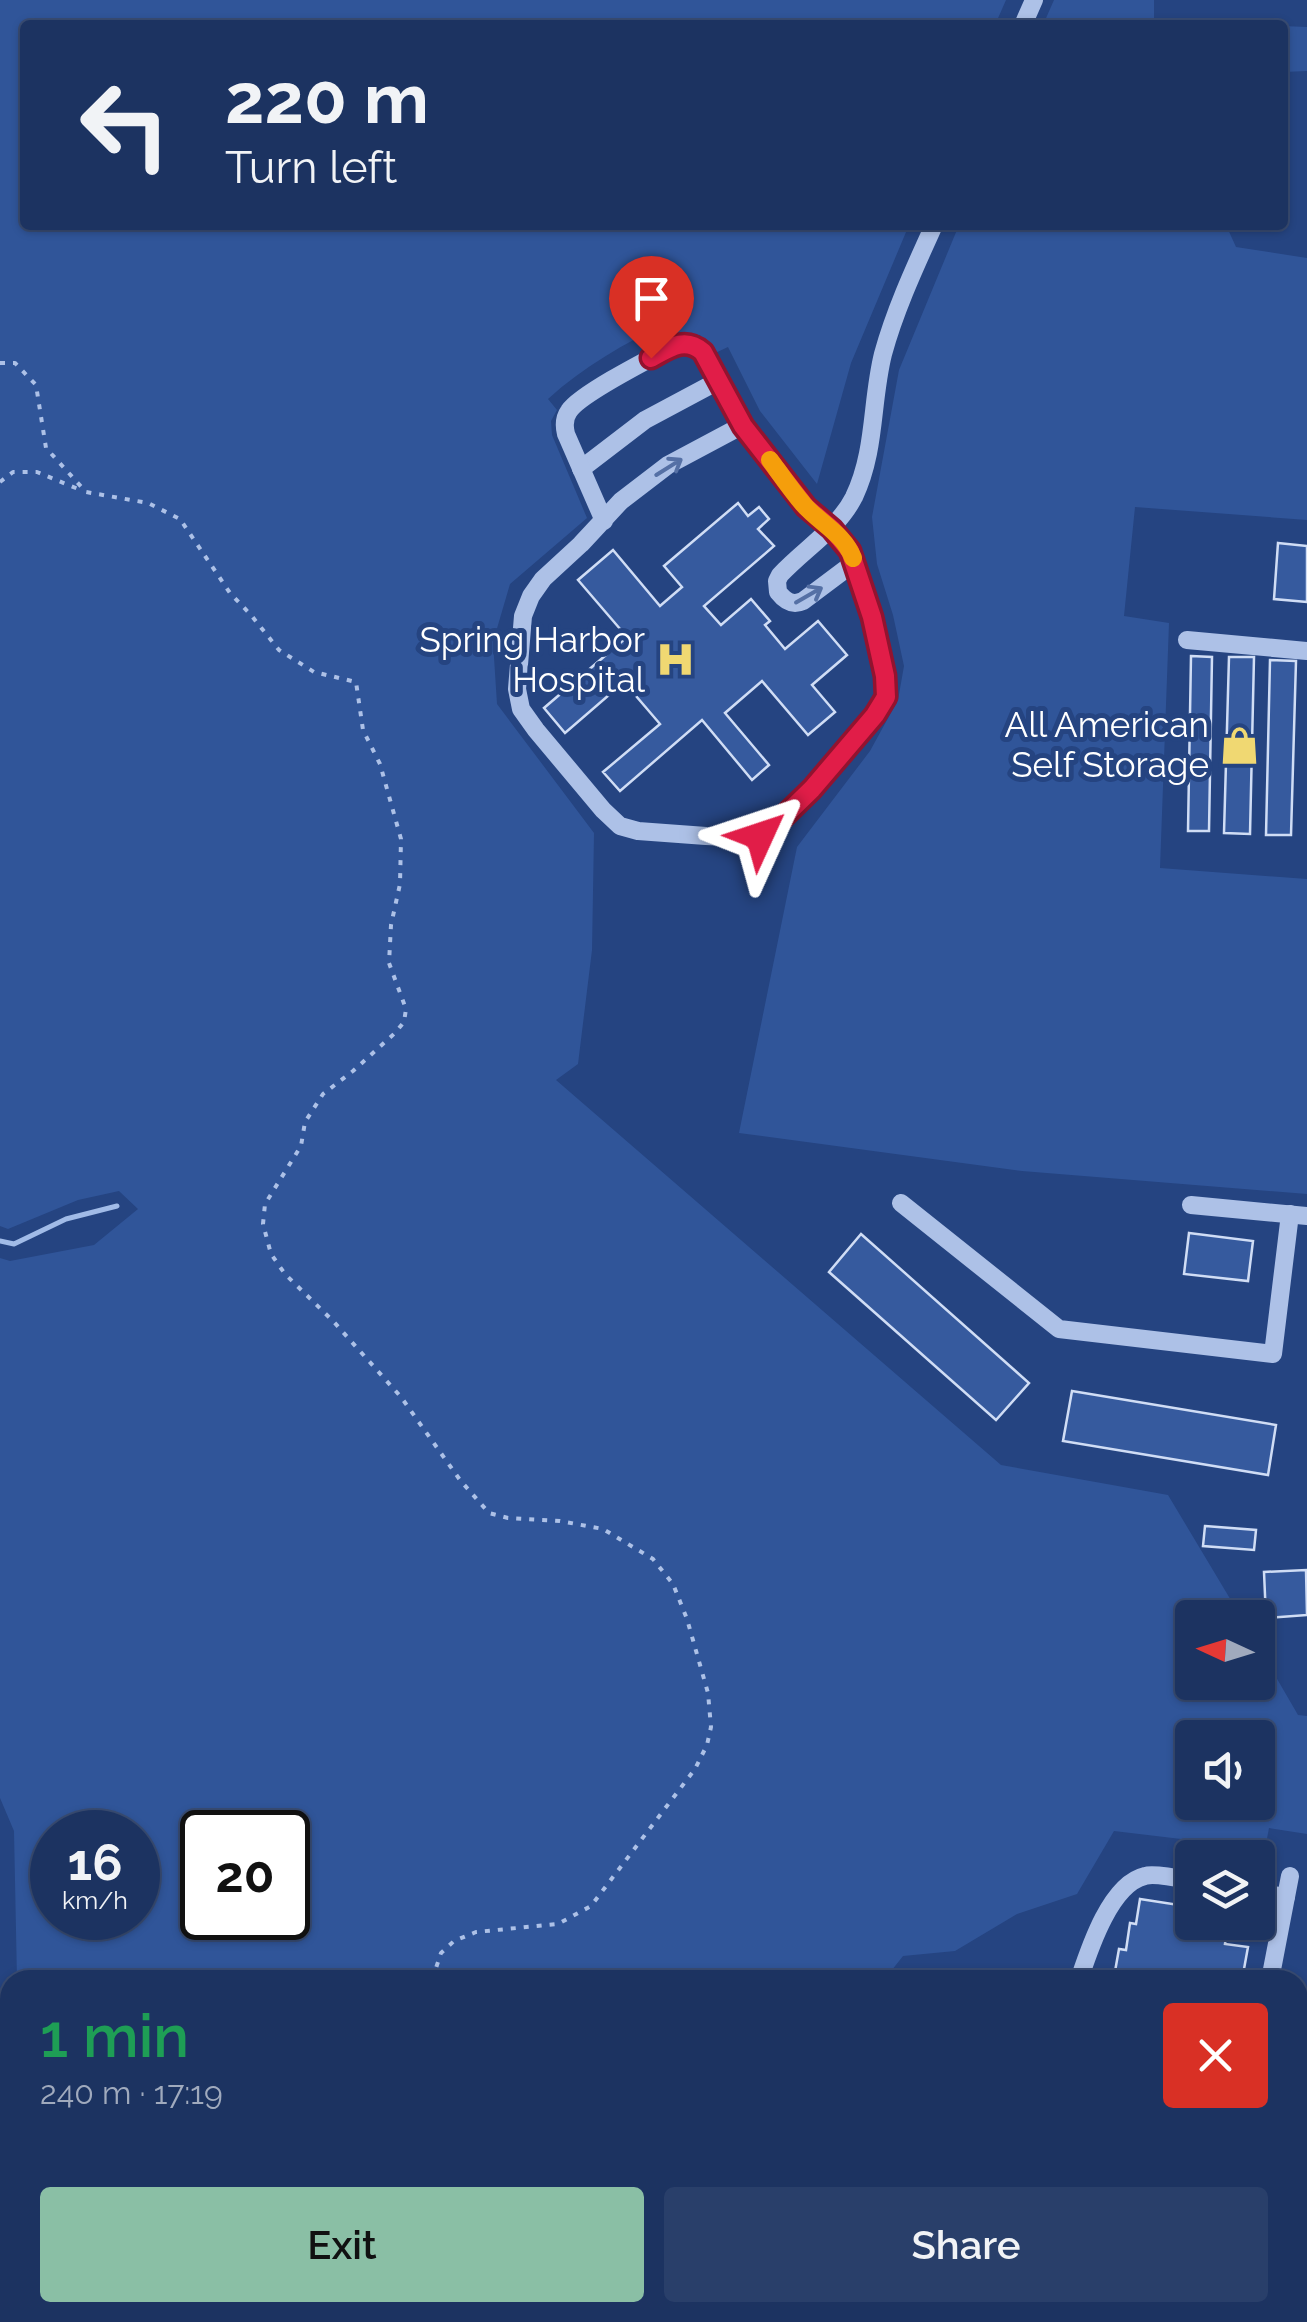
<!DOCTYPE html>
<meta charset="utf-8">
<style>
:root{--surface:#1c3361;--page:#293f6a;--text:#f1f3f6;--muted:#a0aabd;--line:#3a4e76;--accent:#8abfa5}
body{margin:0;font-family:Raleway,sans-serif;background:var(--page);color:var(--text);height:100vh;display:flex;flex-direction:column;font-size:38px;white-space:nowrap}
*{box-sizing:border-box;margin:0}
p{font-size:32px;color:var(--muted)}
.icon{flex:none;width:55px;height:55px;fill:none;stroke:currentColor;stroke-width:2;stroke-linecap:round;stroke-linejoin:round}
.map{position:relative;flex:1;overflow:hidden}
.drawer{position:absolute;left:0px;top:1970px;width:1308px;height:352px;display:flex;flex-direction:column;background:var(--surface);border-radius:30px 30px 0 0;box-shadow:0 2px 8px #0004,0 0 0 2px var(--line)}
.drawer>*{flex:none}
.banner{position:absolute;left:20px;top:20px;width:1268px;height:210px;border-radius:10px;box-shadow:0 2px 8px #0004,0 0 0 2px var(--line);background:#1c3361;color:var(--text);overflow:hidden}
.needle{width:65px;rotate:274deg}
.controls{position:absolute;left:1175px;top:1600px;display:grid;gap:20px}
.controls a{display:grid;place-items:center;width:100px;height:100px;border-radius:10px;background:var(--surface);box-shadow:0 2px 8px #0004,0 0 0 2px var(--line);font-size:50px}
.speed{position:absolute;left:30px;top:1810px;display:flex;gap:20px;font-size:50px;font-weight:700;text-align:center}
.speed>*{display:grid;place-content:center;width:130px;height:130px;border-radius:50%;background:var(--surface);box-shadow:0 2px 8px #0004,0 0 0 2px var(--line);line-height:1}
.speed small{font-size:25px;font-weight:400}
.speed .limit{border:5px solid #111;border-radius:15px;background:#fff;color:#111}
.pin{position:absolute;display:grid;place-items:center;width:85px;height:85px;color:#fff;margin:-102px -42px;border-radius:50% 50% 50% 0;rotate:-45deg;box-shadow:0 0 10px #0007}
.pin .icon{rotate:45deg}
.me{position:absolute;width:110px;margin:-55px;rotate:48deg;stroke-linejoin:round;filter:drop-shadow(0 0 8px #0008)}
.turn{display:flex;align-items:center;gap:35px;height:210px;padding:0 40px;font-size:45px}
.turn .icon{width:130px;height:130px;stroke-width:2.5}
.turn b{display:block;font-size:70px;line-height:85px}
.round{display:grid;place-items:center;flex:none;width:105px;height:105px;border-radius:10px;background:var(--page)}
.headline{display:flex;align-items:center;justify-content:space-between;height:170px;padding:0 40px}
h1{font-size:60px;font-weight:600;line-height:75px;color:#1e9e55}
.cta{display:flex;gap:20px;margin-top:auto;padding:20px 40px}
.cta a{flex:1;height:115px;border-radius:10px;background:var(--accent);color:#111;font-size:40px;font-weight:600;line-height:115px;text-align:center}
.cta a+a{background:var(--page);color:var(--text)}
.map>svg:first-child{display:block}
.green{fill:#305599;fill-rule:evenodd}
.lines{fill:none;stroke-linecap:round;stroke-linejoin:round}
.stream{stroke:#a1bbe7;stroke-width:5}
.river{stroke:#1a3262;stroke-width:32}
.building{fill:#365a9e;stroke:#d0ddf5;stroke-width:2.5}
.path{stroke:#adc1e7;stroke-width:4;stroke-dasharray:5 8;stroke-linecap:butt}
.minor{stroke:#adc1e7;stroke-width:18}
.oneway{stroke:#5570a5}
.route-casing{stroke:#92132f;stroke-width:25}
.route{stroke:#e11d48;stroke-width:18}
.slow{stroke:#f59e0b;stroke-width:18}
.labels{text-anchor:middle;stroke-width:10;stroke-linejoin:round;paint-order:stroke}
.poi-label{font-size:35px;fill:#fff;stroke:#254481;text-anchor:end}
</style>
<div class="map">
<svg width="1307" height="2322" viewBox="0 0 1307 2322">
<rect width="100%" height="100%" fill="#254481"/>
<g class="green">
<path d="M0 0H1006L995 25H25V225H909L851 363 817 484 760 411 728 347 713 354 700 335 675 334 668 322C624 344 584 366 548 399L557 410 551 421 552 435 587 518 510 584 493 642 497 704 594 833 592 950 578 1064 556 1080 1001 1465 1168 1495 1241 1617 1192 1618V1682H1258V1646L1298 1715 1307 1716V1834L1269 1828 1265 1849 1114 1831 1077 1894 1017 1914 955 1951 903 1956 884 1980H17L14 1831 0 1798V1258L10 1261 94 1245 138 1209 119 1191 78 1200 8 1229 0 1226ZM1192 1738H1258V1802H1192ZM52 1832H138V1918H52ZM202 1832H288V1918H202Z"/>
<path d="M1054 0H1154V18L1267 25H1043Z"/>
<path d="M1282 26 1307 27V71L1283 72Z"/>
<path d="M959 225H1226L1236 247 1307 258V520L1135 507 1124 616 1169 623 1160 868 1307 879V1194L1022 1171 739 1133 797 847 870 751 898 700 904 666 893 615 877 564 872 517 899 370Z"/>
<path d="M10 2106V2228L0 2200V2137Z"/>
<path d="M0 2263 10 2272V2312L47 2313 48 2322H0Z"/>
<path d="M78 2313V2312L1050 2313 1049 2322H81Z"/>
</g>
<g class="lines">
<path class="stream" d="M0 1241 14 1244 66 1219 117 1206"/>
<g class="river">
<path d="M0 2011V2051"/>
<path d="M0 2245 10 2256"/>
<path d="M65 2312 67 2322"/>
</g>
</g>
<g class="building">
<path d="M738 503 748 516 759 507 769 519 758 529 774 546 704 606 721 625 751 599 770 621 765 625 785 649 818 621 847 655 812 685 835 712 808 735 762 681 725 713 769 765 752 780 702 720 620 791 603 772 660 724 624 682 565 733 544 708 627 637 578 580 613 550 660 606 682 587 664 566Z"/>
<path d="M1278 543 1307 546V602L1274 599Z"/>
<path d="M1191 656 1212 657 1209 831H1188Z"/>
<path d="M1229 657H1254L1250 834 1224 833Z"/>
<path d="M1270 660 1296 661 1291 835H1266Z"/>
<path d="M1189 1233 1253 1241 1248 1281 1184 1274Z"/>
<path d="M861 1234 1029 1383 996 1420 829 1272Z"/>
<path d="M1072 1391 1276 1425 1268 1475 1063 1441Z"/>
<path d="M1205 1526 1256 1530 1254 1550 1203 1546Z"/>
<path d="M1306 1570 1307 1615 1266 1618 1264 1572Z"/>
<path d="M1140 1899 1179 1905 1178 1911 1192 1913V1922H1228L1225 1944 1248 1947 1242 1980H1107L1108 1976 1114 1977 1119 1949 1126 1950 1130 1923 1136 1924Z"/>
</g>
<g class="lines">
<g class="path">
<path d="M0 363H15L36 385 46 448 86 492 148 503 180 519 230 593 251 615 279 650 314 672 356 682 363 730 380 764 401 839 400 884 391 925 389 963 406 1009 404 1022 395 1033 353 1071 323 1094 305 1122 301 1146 265 1204 263 1224 271 1254 285 1274 333 1321 401 1397 460 1480 489 1513 508 1518 560 1521 603 1529 653 1559 673 1584 687 1619 708 1693 711 1727 707 1745 695 1769 591 1906 558 1924 476 1932 454 1941 441 1953 432 1980"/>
<path d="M0 482 13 472H37L83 491"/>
<path d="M237 2322 240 2312"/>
</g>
<g class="minor">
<path d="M1023 25 1034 0"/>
<path d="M581 469 645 420 718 381"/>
<path d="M604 521 566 434C564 426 564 418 569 411 580 394 651 358 672 347L682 343 690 344 703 352 743 425 806 507 832 529 850 551 863 584 881 649 886 697 875 715 812 789 771 829 760 836 748 838 706 836 638 831 620 826 603 810 536 730 521 709 517 689 523 616 531 596 543 579 581 544 621 501 668 465 743 425"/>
<path d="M855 562 803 601C792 606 785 601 778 592L777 581 780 575C805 548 837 530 854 497 876 451 871 402 883 354 895 310 915 267 934 225"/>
<path d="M1187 640 1307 651"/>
<path d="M901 1203 1059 1329 1273 1354 1290 1214"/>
<path d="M1191 1205 1307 1216"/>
<path d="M1258 1893 1286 1897"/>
<path d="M1079 1980C1089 1950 1110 1884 1145 1876 1155 1873 1182 1879 1192 1881"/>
<path d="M1270 1980 1290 1876"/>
<path d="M1298 2074 1307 2075"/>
<path d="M1148 2312 1159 2322"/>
<path d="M1083 2322 1087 2316 1096 2312"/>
</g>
</g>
<defs><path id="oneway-shaft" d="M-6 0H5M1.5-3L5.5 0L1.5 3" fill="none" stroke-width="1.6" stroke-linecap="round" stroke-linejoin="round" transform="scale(2.5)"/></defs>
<g class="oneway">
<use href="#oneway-shaft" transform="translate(669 467) rotate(-32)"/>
<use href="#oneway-shaft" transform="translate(809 595) rotate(-30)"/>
</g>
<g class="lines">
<defs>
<path id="route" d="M651 358C669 348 685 336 703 352L743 426 806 507 832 529 850 551 872 617 885 676 886 697 875 715 812 789 771 829 760 836"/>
</defs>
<use href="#route" class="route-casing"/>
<use href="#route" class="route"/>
<path class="slow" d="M770 460C781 475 792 491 804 505 820 523 844 534 853 558"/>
</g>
<defs>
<symbol id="hospital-bare" viewBox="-9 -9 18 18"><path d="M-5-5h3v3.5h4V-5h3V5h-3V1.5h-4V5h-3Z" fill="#f0d872" stroke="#254481" stroke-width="2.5" paint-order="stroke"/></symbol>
<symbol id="shop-bare" viewBox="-9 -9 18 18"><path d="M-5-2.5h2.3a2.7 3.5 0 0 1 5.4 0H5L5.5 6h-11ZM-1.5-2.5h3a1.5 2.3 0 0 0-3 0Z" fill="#f0d872" stroke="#254481" stroke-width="2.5" paint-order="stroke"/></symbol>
</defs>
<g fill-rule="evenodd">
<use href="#hospital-bare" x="648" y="632" width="55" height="55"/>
<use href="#shop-bare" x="1212" y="718" width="55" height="55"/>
</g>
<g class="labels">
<g class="poi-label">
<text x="645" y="652">Spring Harbor<tspan x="645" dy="40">Hospital</tspan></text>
<text x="1209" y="737">All American<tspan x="1209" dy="40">Self Storage</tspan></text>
</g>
</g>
</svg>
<div class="controls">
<a><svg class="needle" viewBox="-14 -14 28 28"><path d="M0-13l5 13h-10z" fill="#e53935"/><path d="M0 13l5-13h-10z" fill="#a0aabd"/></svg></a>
<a><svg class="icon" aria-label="sound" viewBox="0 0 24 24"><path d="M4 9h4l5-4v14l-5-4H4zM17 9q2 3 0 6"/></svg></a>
<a><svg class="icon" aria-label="layers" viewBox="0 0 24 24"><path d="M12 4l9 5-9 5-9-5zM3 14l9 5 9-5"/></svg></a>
</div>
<div class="speed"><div>16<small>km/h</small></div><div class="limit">20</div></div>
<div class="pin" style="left:651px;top:358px;background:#d93025"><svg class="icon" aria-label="arrive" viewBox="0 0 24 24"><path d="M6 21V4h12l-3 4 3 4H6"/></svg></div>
<svg class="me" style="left:760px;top:836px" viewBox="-20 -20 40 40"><path d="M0-17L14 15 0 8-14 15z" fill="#e11d48" stroke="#fff" stroke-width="4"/></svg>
<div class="banner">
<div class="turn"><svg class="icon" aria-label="left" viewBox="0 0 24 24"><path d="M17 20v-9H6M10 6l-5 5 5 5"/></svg><div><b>220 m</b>Turn left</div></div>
</div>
<section class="drawer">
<div class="headline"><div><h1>1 min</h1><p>240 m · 17:19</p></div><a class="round" style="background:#d93025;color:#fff"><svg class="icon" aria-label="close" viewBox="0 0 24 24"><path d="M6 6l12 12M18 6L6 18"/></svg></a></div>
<div class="cta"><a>Exit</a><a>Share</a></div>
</section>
</div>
